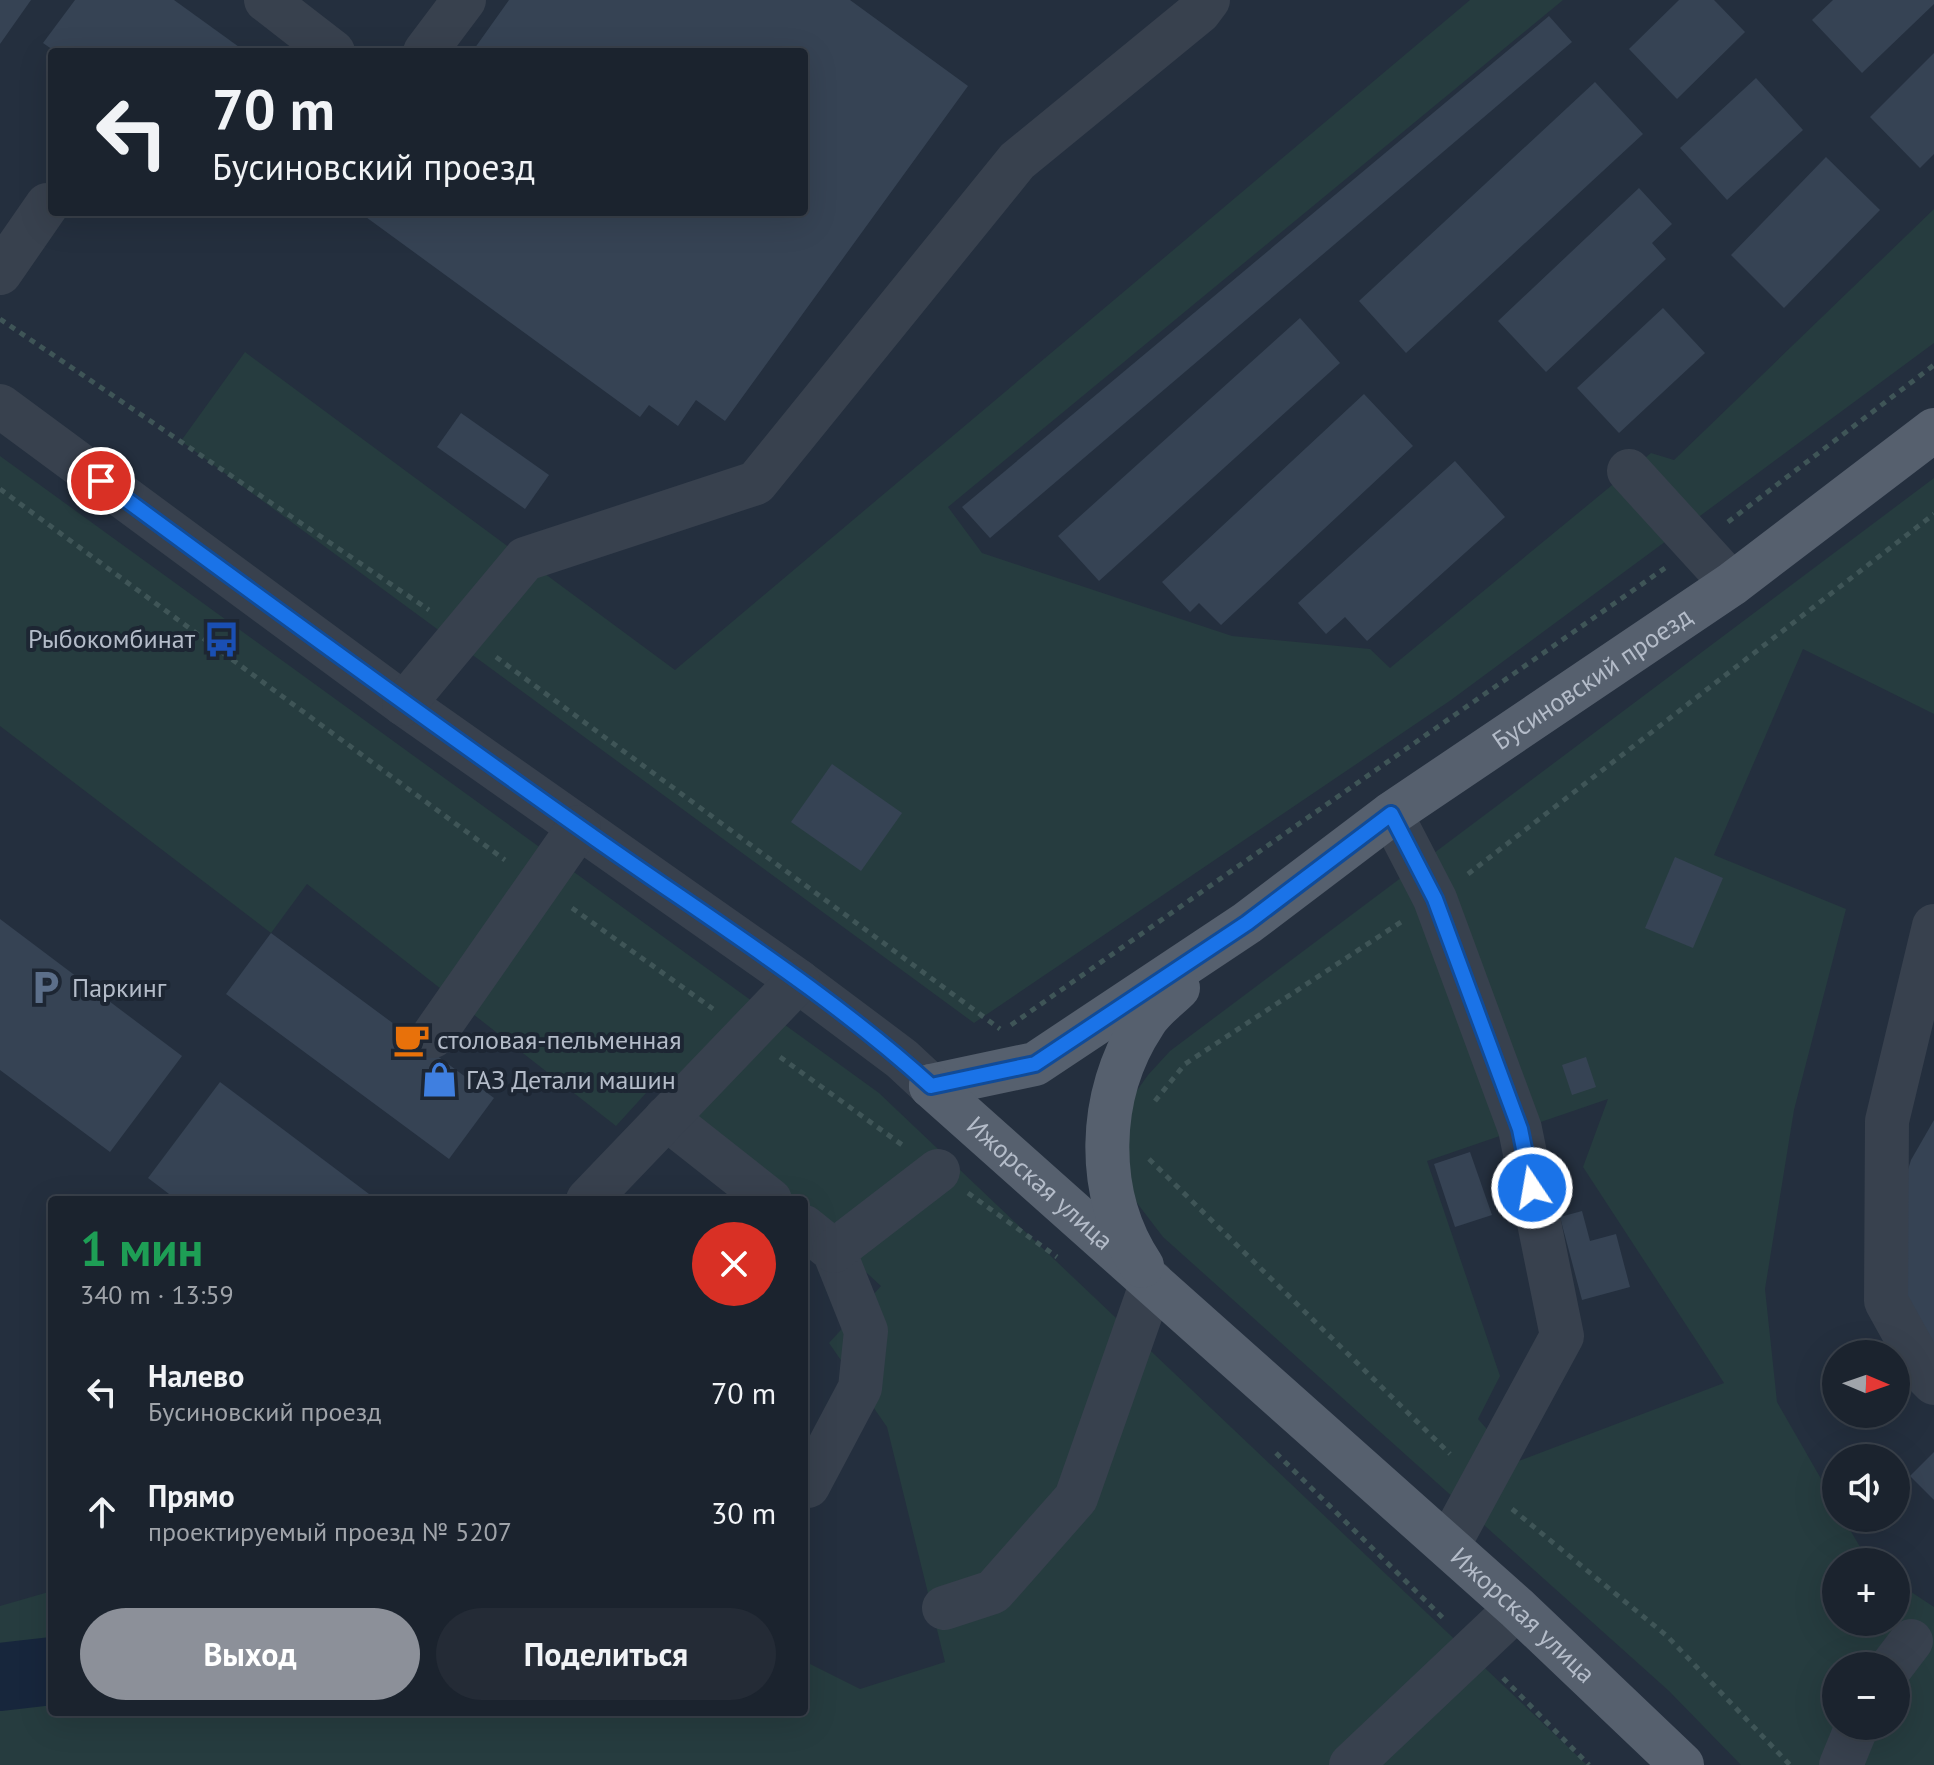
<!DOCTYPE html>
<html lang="ru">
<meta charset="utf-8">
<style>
:root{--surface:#1b232e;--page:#242b36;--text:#f1f3f6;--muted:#a0a4aa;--line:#39404a;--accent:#8c9099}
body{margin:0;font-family:"PT Sans",sans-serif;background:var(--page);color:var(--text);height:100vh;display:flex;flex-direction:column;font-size:30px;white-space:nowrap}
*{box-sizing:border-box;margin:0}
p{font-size:26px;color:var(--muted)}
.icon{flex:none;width:44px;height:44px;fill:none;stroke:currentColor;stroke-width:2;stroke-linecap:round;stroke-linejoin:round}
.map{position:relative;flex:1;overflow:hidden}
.sheet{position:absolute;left:48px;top:1196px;width:760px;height:520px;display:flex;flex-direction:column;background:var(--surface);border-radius:8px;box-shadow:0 8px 32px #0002,0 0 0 2px var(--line)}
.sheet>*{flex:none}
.hud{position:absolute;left:48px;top:48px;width:760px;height:168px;border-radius:8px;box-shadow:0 8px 32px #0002,0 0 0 2px var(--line);background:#1b232e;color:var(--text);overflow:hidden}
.needle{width:52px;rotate:92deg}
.fabs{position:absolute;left:1822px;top:1340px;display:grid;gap:16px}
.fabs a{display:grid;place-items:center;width:88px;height:88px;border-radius:50%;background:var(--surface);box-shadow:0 8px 32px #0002,0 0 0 2px var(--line);font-size:40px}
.pin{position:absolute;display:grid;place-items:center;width:68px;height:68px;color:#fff;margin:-34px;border:4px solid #fff;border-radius:50%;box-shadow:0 2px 8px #0007}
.me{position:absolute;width:88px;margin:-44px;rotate:348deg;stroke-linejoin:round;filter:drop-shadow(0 0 6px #0008)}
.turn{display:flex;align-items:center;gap:28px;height:168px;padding:0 32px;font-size:36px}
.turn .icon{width:104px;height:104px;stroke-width:2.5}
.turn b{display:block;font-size:56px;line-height:68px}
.round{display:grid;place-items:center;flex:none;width:84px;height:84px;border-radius:42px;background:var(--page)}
.head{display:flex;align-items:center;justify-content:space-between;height:136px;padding:0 32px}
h1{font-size:48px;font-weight:600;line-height:60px;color:#1e9e55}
.action{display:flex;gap:16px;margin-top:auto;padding:16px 32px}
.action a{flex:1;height:92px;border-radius:48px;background:var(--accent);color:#fff;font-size:32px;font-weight:600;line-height:92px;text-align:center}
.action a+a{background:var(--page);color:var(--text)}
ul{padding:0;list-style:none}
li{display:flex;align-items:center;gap:24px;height:120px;padding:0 32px}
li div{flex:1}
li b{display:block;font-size:30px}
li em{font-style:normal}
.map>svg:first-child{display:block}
.green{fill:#263c3f;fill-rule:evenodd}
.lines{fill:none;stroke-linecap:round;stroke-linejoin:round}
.river{stroke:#17263c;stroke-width:68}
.building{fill:#364354}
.path{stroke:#3f5557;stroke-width:5;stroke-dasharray:6 6;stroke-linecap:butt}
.minor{stroke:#38414e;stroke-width:44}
.major{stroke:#56606e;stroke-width:44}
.route-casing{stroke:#114b97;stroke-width:20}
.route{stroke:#1a73e8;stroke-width:14}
.labels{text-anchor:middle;stroke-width:8;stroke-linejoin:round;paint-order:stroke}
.poi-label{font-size:26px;fill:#b4bcc9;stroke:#1d2633;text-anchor:start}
.street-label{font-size:26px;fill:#b4bcc9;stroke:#1d2633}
</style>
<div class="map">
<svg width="1934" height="1765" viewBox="0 0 1934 1765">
<rect width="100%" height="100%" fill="#242f3e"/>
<g class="green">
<path d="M1470 0H1563L948 507 982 553 1232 636 1370 649 1390 668 1651 453 1674 460 1934 209V343L1451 700 974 1023 181 441 245 352 675 670Z"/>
<path d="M0 456 879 1093 1587 1765H0V1606L52 1591V1712H804V1661L860 1689 945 1662 887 1427 829 1343 881 1286 804 1215V1200H787L657 1081 616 1126 307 884 271 933 0 726Z"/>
<path d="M1934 478V714L1803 649 1714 855 1846 909 1794 1110 1765 1289 1777 1402 1836 1505V1518H1843L1869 1562H1836V1622H1896V1582L1934 1607V1765H1741L1669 1691 1163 1237 1137 1203 1120 1156 1133 1096 1148 1075 1170 1051ZM1608 1099 1583 1167 1724 1383 1516 1462 1478 1419 1500 1376 1427 1161ZM1836 1666H1896V1726H1836Z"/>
</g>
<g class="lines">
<path class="river" d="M0 1677 52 1671"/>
</g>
<g class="building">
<path d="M0 0H31L0 44Z"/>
<path d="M75 0H174L246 52H56L43 43Z"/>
<path d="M509 0H850L968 86 725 421 696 400 678 426 649 405 640 417 359 212H804V52H472Z"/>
<path d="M1679 0H1714L1745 32 1677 99 1629 49Z"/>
<path d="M1833 0H1934V4L1862 73 1812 20Z"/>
<path d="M1549 16 1572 42 990 538 962 507Z"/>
<path d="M1934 53V154L1920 168 1870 117Z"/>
<path d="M1756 78 1803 130 1727 200 1680 148Z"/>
<path d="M1595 82 1643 134 1406 353 1359 301Z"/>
<path d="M1826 157 1880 210 1784 308 1731 255Z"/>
<path d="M1639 188 1672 224 1652 243 1666 259 1546 372 1498 321Z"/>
<path d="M1663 308 1705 353 1619 433 1577 388Z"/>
<path d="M1300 318 1340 363 1099 581 1058 536Z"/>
<path d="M1364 394 1413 446 1221 625 1199 603 1190 612 1162 582Z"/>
<path d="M461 413 549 475 525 509 437 447Z"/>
<path d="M1455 461 1505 517 1367 641 1345 617 1326 634 1298 603Z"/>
<path d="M832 764 902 813 861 871 791 822Z"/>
<path d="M1675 857 1723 878 1693 948 1645 928Z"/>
<path d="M0 919 182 1056 110 1152 0 1070Z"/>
<path d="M271 933 494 1098 449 1159 226 994Z"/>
<path d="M1586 1057 1596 1087 1572 1095 1562 1065Z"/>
<path d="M220 1082 377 1200H177L148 1178Z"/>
<path d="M1934 1120V1371L1902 1302 1900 1195 1911 1160Z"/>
<path d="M1470 1152 1492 1215 1455 1227 1434 1164Z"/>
<path d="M1582 1211 1590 1241 1616 1234 1630 1287 1582 1300 1560 1217Z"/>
<path d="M1934 1452V1500L1910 1476Z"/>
</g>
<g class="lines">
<g class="path">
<path d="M0 319 429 610"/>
<path d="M0 489 505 860"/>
<path d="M1728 522 1934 365"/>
<path d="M496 657 1000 1029"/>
<path d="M1468 874 1934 514"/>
<path d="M572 908 713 1009"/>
<path d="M1011 1025 1665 568"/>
<path d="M780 1057 905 1147"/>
<path d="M1155 1101 1185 1064 1401 922"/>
<path d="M1149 1159 1450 1454"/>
<path d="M968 1193 1057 1257"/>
<path d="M1276 1453 1445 1620"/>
<path d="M1512 1509 1667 1636 1790 1765"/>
<path d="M1503 1678 1589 1765"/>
</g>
<g class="minor">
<path d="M266 0 333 52"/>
<path d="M425 52 464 0"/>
<path d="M0 273 47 205"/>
<path d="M0 406 404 704 798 981 902 1059 931 1086"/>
<path d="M1629 471 1732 584"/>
<path d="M404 704 525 559 756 483 1017 161 1199 12 1208 0"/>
<path d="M1391 814 1435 899 1520 1129 1562 1336 1448 1546"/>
<path d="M1934 926 1887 1121 1886 1301 1928 1377 1934 1383"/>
<path d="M433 1036 579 827"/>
<path d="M666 1118 770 1200"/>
<path d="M588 1200 798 981"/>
<path d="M804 1227 834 1251 866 1331 860 1388 808 1486"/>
<path d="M834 1251 938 1171"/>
<path d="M944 1608 993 1592 1076 1498 1152 1282"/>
<path d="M1892 1666 1911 1641"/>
<path d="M1351 1765 1517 1608"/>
<path d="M1841 1765 1857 1726"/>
</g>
<g class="major">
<path id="s1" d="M931 1086 1035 1064 1247 923 1391 814 1732 584 1934 430"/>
<path id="s2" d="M931 1086 1517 1608 1682 1765"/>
<path d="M1142 1266C1094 1194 1097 1094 1144 1023 1152 1009 1167 999 1178 988"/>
</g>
</g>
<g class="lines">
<defs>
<path id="route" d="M101 481C265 602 429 721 596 839 708 918 829 993 931 1086L1035 1064 1247 923 1391 814 1435 899 1520 1129 1532 1188"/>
</defs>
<use href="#route" class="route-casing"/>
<use href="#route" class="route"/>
</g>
<defs>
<symbol id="bus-bare" viewBox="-9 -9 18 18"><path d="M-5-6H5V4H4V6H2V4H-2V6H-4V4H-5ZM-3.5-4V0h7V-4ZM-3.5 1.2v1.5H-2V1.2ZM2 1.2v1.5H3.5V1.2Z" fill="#1a4fb4" stroke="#1d2633" stroke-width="2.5" paint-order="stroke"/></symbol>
<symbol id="parking-bare" viewBox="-9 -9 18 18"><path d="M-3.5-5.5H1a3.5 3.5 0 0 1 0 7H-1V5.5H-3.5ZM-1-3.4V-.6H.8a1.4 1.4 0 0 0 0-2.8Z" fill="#5c6f8a" stroke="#1d2633" stroke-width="2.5" paint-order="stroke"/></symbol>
<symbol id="cafe-bare" viewBox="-9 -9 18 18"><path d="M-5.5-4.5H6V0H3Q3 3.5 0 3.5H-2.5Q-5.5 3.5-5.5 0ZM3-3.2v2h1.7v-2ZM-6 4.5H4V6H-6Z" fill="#e8710a" stroke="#1d2633" stroke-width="2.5" paint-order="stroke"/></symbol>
<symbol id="shop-bare" viewBox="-9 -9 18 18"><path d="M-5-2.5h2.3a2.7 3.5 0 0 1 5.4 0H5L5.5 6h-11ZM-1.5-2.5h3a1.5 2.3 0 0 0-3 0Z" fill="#3f7fe0" stroke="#1d2633" stroke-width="2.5" paint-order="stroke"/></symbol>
</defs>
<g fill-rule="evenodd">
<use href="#bus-bare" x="196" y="614" width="51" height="51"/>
<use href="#parking-bare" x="20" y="962" width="51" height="51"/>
<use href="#cafe-bare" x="386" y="1014" width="51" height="51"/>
<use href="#shop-bare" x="414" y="1054" width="51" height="51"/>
</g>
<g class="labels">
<g class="poi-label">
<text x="195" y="648" text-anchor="end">Рыбокомбинат</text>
<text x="72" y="997">Паркинг</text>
<text x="437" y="1049">столовая-пельменная</text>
<text x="466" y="1089">ГАЗ Детали машин</text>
</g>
<g class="street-label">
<text dy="9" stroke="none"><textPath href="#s1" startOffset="784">Бусиновский проезд</textPath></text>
<text dy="9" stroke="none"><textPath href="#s2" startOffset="146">Ижорская улица</textPath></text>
<text dy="9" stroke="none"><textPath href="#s2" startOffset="794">Ижорская улица</textPath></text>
</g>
</g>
</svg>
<div class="fabs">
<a><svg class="needle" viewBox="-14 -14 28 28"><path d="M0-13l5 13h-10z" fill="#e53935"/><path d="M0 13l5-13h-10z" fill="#a0a4aa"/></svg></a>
<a><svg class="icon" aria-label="sound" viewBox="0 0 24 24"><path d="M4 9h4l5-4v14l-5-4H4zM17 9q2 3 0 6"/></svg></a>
<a>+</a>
<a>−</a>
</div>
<div class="pin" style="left:101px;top:481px;background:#d93025"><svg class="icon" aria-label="arrive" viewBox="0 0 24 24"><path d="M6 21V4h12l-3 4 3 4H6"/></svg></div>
<svg class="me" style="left:1532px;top:1188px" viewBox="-20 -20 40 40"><circle r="17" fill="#1a73e8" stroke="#fff" stroke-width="3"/><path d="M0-11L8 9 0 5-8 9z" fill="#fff"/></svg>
<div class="hud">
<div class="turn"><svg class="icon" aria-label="left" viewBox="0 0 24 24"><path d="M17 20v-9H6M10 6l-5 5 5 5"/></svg><div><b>70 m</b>Бусиновский проезд</div></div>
</div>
<section class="sheet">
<div class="head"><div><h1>1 мин</h1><p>340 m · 13:59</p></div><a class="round" style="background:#d93025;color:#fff"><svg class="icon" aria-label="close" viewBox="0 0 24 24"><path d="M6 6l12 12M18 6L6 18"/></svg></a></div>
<ul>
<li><svg class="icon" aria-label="left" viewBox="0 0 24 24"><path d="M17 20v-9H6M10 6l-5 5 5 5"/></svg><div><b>Налево</b><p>Бусиновский проезд</p></div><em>70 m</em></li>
<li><svg class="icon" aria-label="ahead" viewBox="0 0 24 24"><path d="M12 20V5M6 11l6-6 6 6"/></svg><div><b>Прямо</b><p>проектируемый проезд № 5207</p></div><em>30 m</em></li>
</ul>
<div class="action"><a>Выход</a><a>Поделиться</a></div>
</section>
</div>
